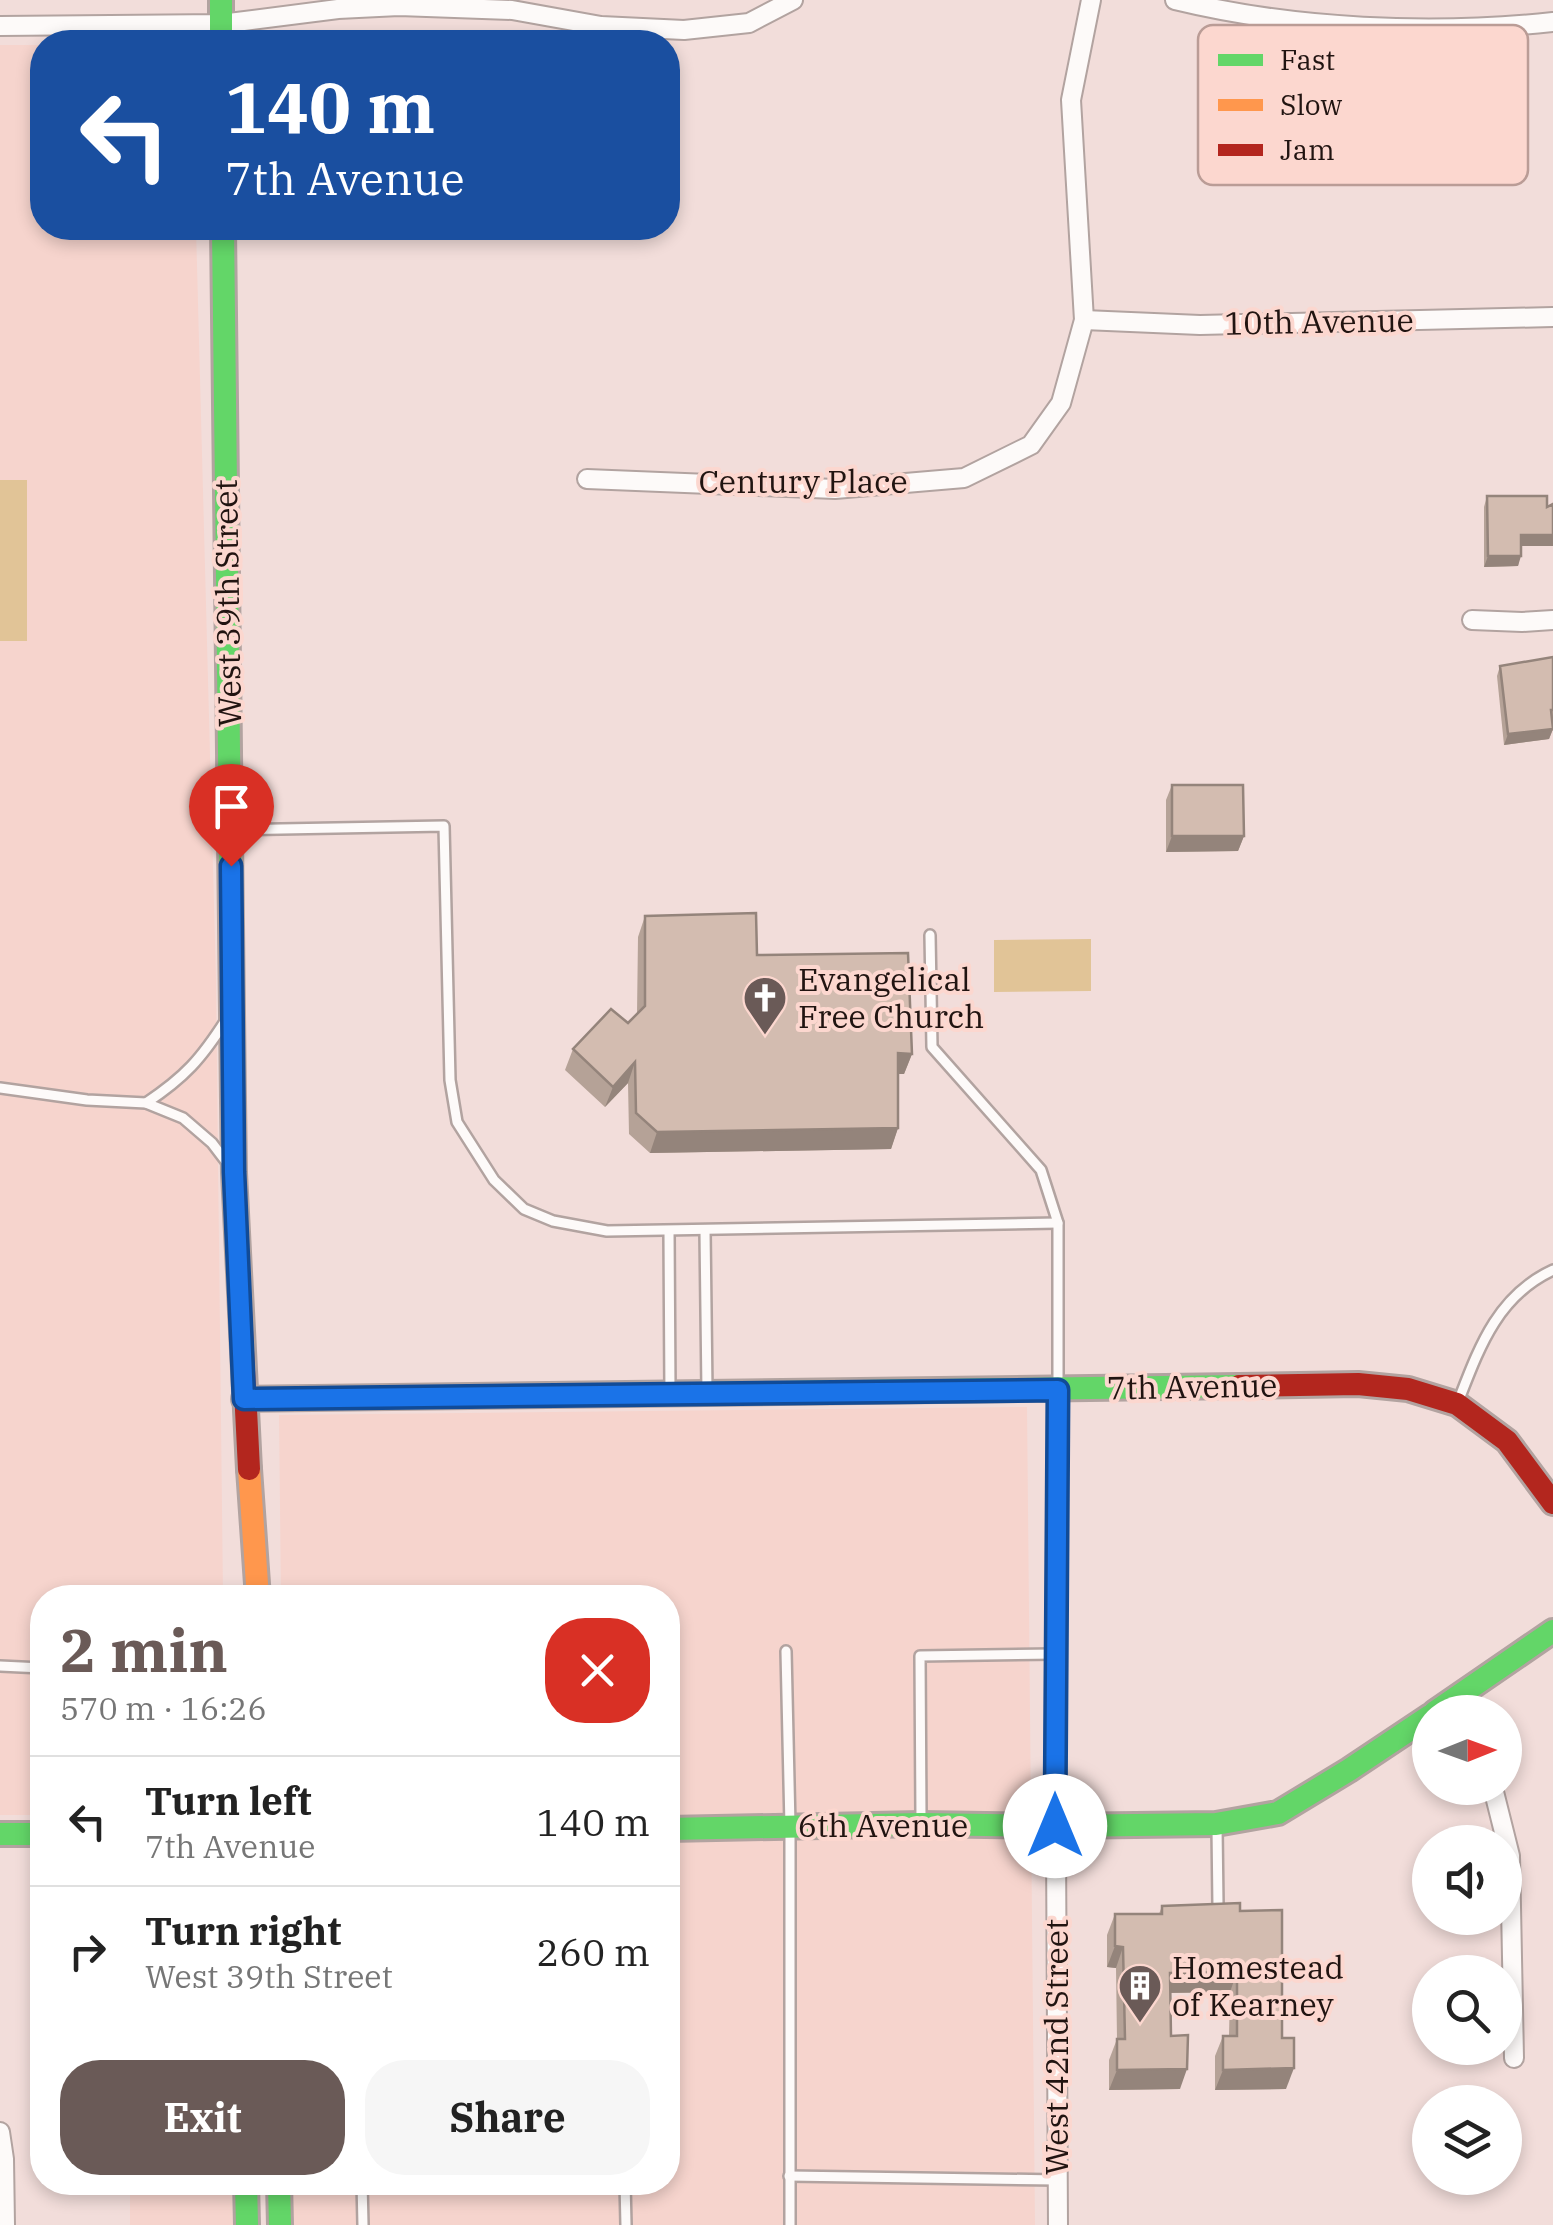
<!DOCTYPE html>
<meta charset="utf-8">
<style>
:root{--surface:#fff;--page:#f6f6f6;--text:#222;--muted:#767676;--line:#e0e0e0;--accent:#6a5a57}
body{margin:0;font-family:"IBM Plex Serif",serif;background:var(--page);color:var(--text);height:100vh;display:flex;flex-direction:column;font-size:38px;white-space:nowrap}
*{box-sizing:border-box;margin:0}
p{font-size:32px;color:var(--muted)}
.icon{flex:none;width:55px;height:55px;fill:none;stroke:currentColor;stroke-width:2;stroke-linecap:round;stroke-linejoin:round}
.map{position:relative;flex:1;overflow:hidden}
.details{position:absolute;left:30px;top:1585px;width:650px;height:610px;display:flex;flex-direction:column;background:var(--surface);border-radius:40px;box-shadow:0 5px 15px #0003}
.details>*{flex:none}
.hud{position:absolute;left:30px;top:30px;width:650px;height:210px;border-radius:40px;box-shadow:0 5px 15px #0003;background:#1a4fa0;color:#fff;overflow:hidden}
.needle{width:65px;rotate:89deg}
.buttons{position:absolute;left:1412px;top:1695px;display:grid;gap:20px}
.buttons a{display:grid;place-items:center;width:110px;height:110px;border-radius:50%;background:var(--surface);box-shadow:0 5px 15px #0003;font-size:50px}
.pin{position:absolute;display:grid;place-items:center;width:85px;height:85px;color:#fff;margin:-102px -42px;border-radius:50% 50% 50% 0;rotate:-45deg;box-shadow:0 0 10px #0007}
.pin .icon{rotate:45deg}
.me{position:absolute;width:110px;margin:-55px;rotate:0deg;stroke-linejoin:round;filter:drop-shadow(0 0 8px #0008)}
.turn{display:flex;align-items:center;gap:35px;height:210px;padding:0 30px;font-size:45px}
.turn .icon{width:130px;height:130px;stroke-width:2.5}
.turn b{display:block;font-size:70px;line-height:85px}
.round{display:grid;place-items:center;flex:none;width:105px;height:105px;border-radius:40px;background:var(--page)}
.overview{display:flex;align-items:center;justify-content:space-between;height:170px;padding:0 30px}
h1{font-size:60px;font-weight:800;line-height:75px;color:var(--accent)}
.button{display:flex;gap:20px;margin-top:auto;padding:20px 30px}
.button a{flex:1;height:115px;border-radius:40px;background:var(--accent);color:#fff;font-size:40px;font-weight:800;line-height:115px;text-align:center}
.button a+a{background:var(--page);color:var(--text)}
ul{padding:0;list-style:none}
li{display:flex;align-items:center;gap:30px;height:130px;padding:0 30px;border-top:2px solid var(--line)}
li div{flex:1}
li b{display:block;font-size:38px}
li em{font-style:normal}
.map>svg:first-child{display:block}
.built{fill:#f6d4cd}
.green{fill:#e1c497}
.lines{fill:none;stroke-linecap:round;stroke-linejoin:round}
.lane-casing{stroke:#b2a3a0;stroke-width:14}
.street-casing{stroke:#b2a3a0;stroke-width:22}
.fast-casing{stroke:#b2a3a0;stroke-width:28}
.slow-casing{stroke:#b2a3a0;stroke-width:28}
.jam-casing{stroke:#b2a3a0;stroke-width:28}
.lane{stroke:#fdfaf9;stroke-width:9}
.street{stroke:#fdfaf9;stroke-width:18}
.fast{stroke:#63d668;stroke-width:22}
.slow{stroke:#ff974d;stroke-width:22}
.jam{stroke:#b3261e;stroke-width:22}
.wall{fill:#b5a297}
.shaded-wall{fill:#94847b}
.building{fill:#d3bcb0;stroke:#94847b;stroke-width:2.5}
.route-casing{stroke:#114b97;stroke-width:25}
.route{stroke:#1a73e8;stroke-width:18}
.labels{text-anchor:middle;stroke-width:8;stroke-linejoin:round;paint-order:stroke}
.street-label{font-size:32px;fill:#211411;stroke:#fcd7cf}
.poi-label{font-size:32px;fill:#211411;stroke:#fcd7cf;text-anchor:start}
.key{fill:#fcd7cf;stroke:#ba9c96;stroke-width:2.5}
.key-label{font-size:28px;fill:#211411}
</style>
<div class="map">
<svg width="1553" height="2225" viewBox="0 0 1553 2225">
<rect width="100%" height="100%" fill="#f2ddda"/>
<g class="built">
<path d="M0 45H42V228H196L216 981 223 1597 42 1598V1815H0Z"/>
<path d="M1027 1407 1035 2225H290L289 2183 668 2182V1598L281 1597 279 1415Z"/>
<path d="M130 2183H232L233 2225H130Z"/>
</g>
<g class="green">
<rect x="0" y="480" width="27" height="161"/>
<path d="M1091 939V991L994 992V940Z"/>
</g>
<g class="lines">
<defs>
<g id="lane">
<path d="M231 830 444 826 450 1080 457 1122 494 1180 524 1209 553 1221 607 1231 1058 1223"/>
<path d="M930 935 932 1047 1041 1170 1058 1223V1388"/>
<path d="M0 1088 87 1100 146 1103 183 1118 212 1143 228 1164"/>
<path d="M146 1103C185 1077 201 1059 226 1020"/>
<path d="M669 1231 670 1393"/>
<path d="M705 1231 707 1391"/>
<path d="M1458 1402C1479 1348 1497 1296 1553 1270"/>
<path d="M786 1651 790 1826V2225"/>
<path d="M0 1666 42 1668"/>
<path d="M921 1819 920 1656 1055 1654"/>
<path d="M1217 1827 1218 1906"/>
<path d="M789 2176 1058 2180"/>
<path d="M362 2182 363 2225"/>
<path d="M625 2182 626 2225"/>
</g>
<g id="street">
<path d="M1175 0C1294 29 1431 35 1553 22"/>
<path d="M0 26 221 24 338 9 399 6 512 10 601 26 684 30 749 23 793 0"/>
<path d="M1084 320 1200 325 1553 317"/>
<path d="M587 479 835 489 964 478 1031 445 1061 403 1084 320 1071 100 1091 0"/>
<path d="M1472 620 1522 622 1553 620"/>
<path d="M1058 1390 1055 1654 1058 2225"/>
<path d="M1493 1788 1510 1856 1514 2058"/>
<path d="M0 2132 4 2159 5 2225"/>
</g>
<g id="fast">
<path d="M221 0V42"/>
<path d="M223 228 233 1100"/>
<path d="M244 1399 1239 1386"/>
<path d="M1435 1712 1553 1631"/>
<path d="M668 1829 921 1824 1055 1826 1216 1824 1278 1813 1349 1770 1430 1716"/>
<path d="M0 1834H42"/>
<path d="M246 2182 247 2225"/>
<path d="M279 2182 280 2225"/>
</g>
<path id="slow" d="M249 1469 258 1598"/>
<g id="jam">
<path d="M233 1100 234 1173 249 1469"/>
<path d="M1239 1386 1358 1384 1408 1389 1457 1404 1507 1441 1553 1503"/>
</g>
</defs>
<use href="#lane" class="lane-casing"/>
<use href="#street" class="street-casing"/>
<use href="#fast" class="fast-casing"/>
<use href="#slow" class="slow-casing"/>
<use href="#jam" class="jam-casing"/>
<use href="#lane" class="lane"/>
<use href="#street" class="street"/>
<use href="#fast" class="fast"/>
<use href="#slow" class="slow"/>
<use href="#jam" class="jam"/>
</g>
<g class="wall">
<path d="M1487 496 1521 546 1518 566 1484 567V507Z"/>
<path d="M1553 657V729L1549 739 1504 745 1497 676 1500 666Z"/>
<path d="M1172 785 1244 836 1238 851 1166 852V800Z"/>
<path d="M645 916 757 955 912 1054 904 1074H898V1128L891 1149 650 1153 629 1134 628 1083 605 1107 565 1070 573 1049 628 1023 637 1014 638 937Z"/>
<path d="M1162 1906 1240 1911 1282 2038 1286 2089 1215 2090V2056L1223 2036H1229L1230 1992 1170 1993 1171 2036 1180 2089 1109 2090V2060L1117 2039 1116 1968 1107 1967V1935L1115 1914H1159Z"/>
</g>
<g class="shaded-wall">
<path d="M1521 535H1553V546H1518Z"/>
<path d="M1488 556H1521L1518 566 1484 567Z"/>
<path d="M1553 729 1549 739 1504 745 1508 734Z"/>
<path d="M1172 836H1244L1238 851 1166 852Z"/>
<path d="M898 1053 912 1054 904 1074H891Z"/>
<path d="M635 1062 628 1083 605 1107 613 1087Z"/>
<path d="M898 1128 891 1149 650 1153 657 1132Z"/>
<path d="M1115 1946 1123 1947 1116 1968 1107 1967Z"/>
<path d="M1237 1972 1230 1992 1162 1993 1170 1973Z"/>
<path d="M1294 2068 1286 2089 1215 2090 1223 2070Z"/>
<path d="M1187 2069 1180 2089 1109 2090 1117 2070Z"/>
</g>
<g class="building">
<path d="M1487 496H1547V507L1553 504V535H1521V556H1488Z"/>
<path d="M1553 657V710H1551L1553 729 1508 734 1500 666Z"/>
<path d="M1172 785H1243L1244 836H1172Z"/>
<path d="M756 913 757 955 908 953 912 1054 898 1053V1128L657 1132 636 1113 635 1062 613 1087 573 1049 611 1009 628 1023 645 1006V916Z"/>
<path d="M1240 1903V1911L1282 1910V2038H1294V2068L1223 2070V2036H1237V1972L1170 1973 1171 2036 1188 2035 1187 2069 1117 2070V2039H1125L1123 1947 1115 1946V1914H1162V1906Z"/>
</g>
<g class="lines">
<defs>
<path id="route" d="M231 866 234 1172 244 1399 1058 1390 1055 1826"/>
</defs>
<use href="#route" class="route-casing"/>
<use href="#route" class="route"/>
</g>
<defs>
<symbol id="church-pin" viewBox="-11 -11 22 30"><path d="M0 17L-7.5 6A9.5 9.5 0 1 1 7.5 6Z" fill="#6a5a57" stroke="#fcd7cf"/><path d="M-1.2-6h2.4v3.5h3.3v2.4h-3.3V6h-2.4V-.1h-3.3v-2.4h3.3Z" fill="#fff"/></symbol>
<symbol id="building-pin" viewBox="-11 -11 22 30"><path d="M0 17L-7.5 6A9.5 9.5 0 1 1 7.5 6Z" fill="#6a5a57" stroke="#fcd7cf"/><path d="M-4-6H4V6H1V3H-1V6H-4ZM-2.5-4.3h1.7v1.8h-1.7ZM.8-4.3h1.7v1.8H.8ZM-2.5-1h1.7V.8h-1.7ZM.8-1h1.7V.8H.8Z" fill="#fff"/></symbol>
</defs>
<g fill-rule="evenodd">
<use href="#church-pin" x="740" y="973" width="50" height="68"/>
<use href="#building-pin" x="1115" y="1961" width="50" height="68"/>
</g>
<g class="labels">
<g class="street-label">
<text transform="translate(1319 322) rotate(-1)" y="11">10th Avenue</text>
<text x="803" y="493">Century Place</text>
<text transform="translate(228 603) rotate(-91)" y="11">West 39th Street</text>
<text transform="translate(1192 1387) rotate(-1)" y="11">7th Avenue</text>
<text x="883" y="1837">6th Avenue</text>
<text transform="translate(1057 2047) rotate(-90)" y="11">West 42nd Street</text>
</g>
<g class="poi-label">
<text x="798" y="991">Evangelical<tspan x="798" dy="37">Free Church</tspan></text>
<text x="1172" y="1979">Homestead<tspan x="1172" dy="37">of Kearney</tspan></text>
</g>
</g>
<rect x="1198" y="25" width="330" height="160" rx="15" class="key"/>
<rect x="1218" y="54" width="45" height="12" fill="#63d668"/>
<rect x="1218" y="99" width="45" height="12" fill="#ff974d"/>
<rect x="1218" y="144" width="45" height="12" fill="#b3261e"/>
<g class="key-label">
<text x="1280" y="70">Fast</text>
<text x="1280" y="115">Slow</text>
<text x="1280" y="160">Jam</text>
</g>
</svg>
<div class="buttons">
<a><svg class="needle" viewBox="-14 -14 28 28"><path d="M0-13l5 13h-10z" fill="#e53935"/><path d="M0 13l5-13h-10z" fill="#767676"/></svg></a>
<a><svg class="icon" aria-label="sound" viewBox="0 0 24 24"><path d="M4 9h4l5-4v14l-5-4H4zM17 9q2 3 0 6"/></svg></a>
<a><svg class="icon" aria-label="search" viewBox="0 0 24 24"><circle cx="10" cy="10" r="6"/><path d="M15 15l6 6"/></svg></a>
<a><svg class="icon" aria-label="layers" viewBox="0 0 24 24"><path d="M12 4l9 5-9 5-9-5zM3 14l9 5 9-5"/></svg></a>
</div>
<div class="pin" style="left:231px;top:866px;background:#d93025"><svg class="icon" aria-label="arrive" viewBox="0 0 24 24"><path d="M6 21V4h12l-3 4 3 4H6"/></svg></div>
<svg class="me" style="left:1055px;top:1826px" viewBox="-20 -20 40 40"><circle r="19" fill="#fff"/><path d="M0-13L10 11 0 6-10 11z" fill="#1a73e8"/></svg>
<div class="hud">
<div class="turn"><svg class="icon" aria-label="left" viewBox="0 0 24 24"><path d="M17 20v-9H6M10 6l-5 5 5 5"/></svg><div><b>140 m</b>7th Avenue</div></div>
</div>
<section class="details">
<div class="overview"><div><h1>2 min</h1><p>570 m · 16:26</p></div><a class="round" style="background:#d93025;color:#fff"><svg class="icon" aria-label="close" viewBox="0 0 24 24"><path d="M6 6l12 12M18 6L6 18"/></svg></a></div>
<ul>
<li><svg class="icon" aria-label="left" viewBox="0 0 24 24"><path d="M17 20v-9H6M10 6l-5 5 5 5"/></svg><div><b>Turn left</b><p>7th Avenue</p></div><em>140 m</em></li>
<li><svg class="icon" aria-label="right" viewBox="0 0 24 24"><path d="M7 20v-9h11M14 6l5 5-5 5"/></svg><div><b>Turn right</b><p>West 39th Street</p></div><em>260 m</em></li>
</ul>
<div class="button"><a>Exit</a><a>Share</a></div>
</section>
</div>
